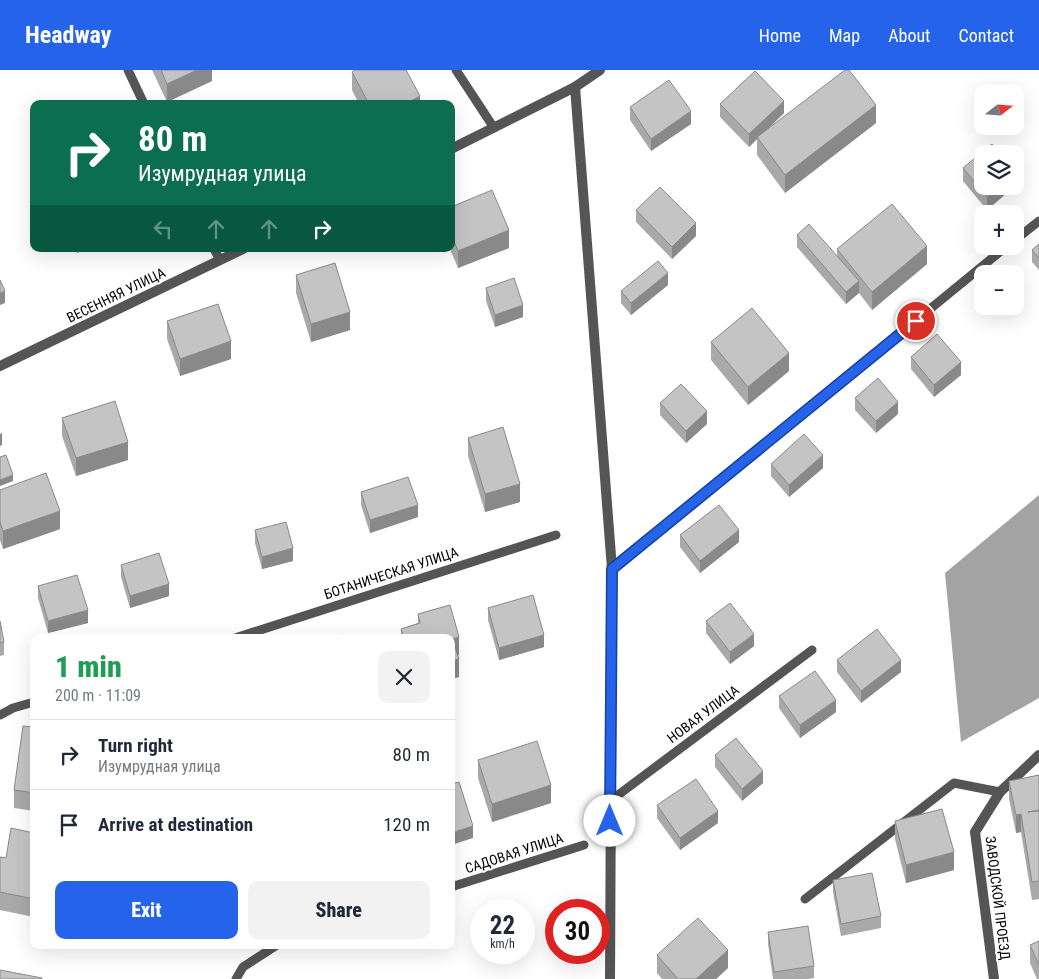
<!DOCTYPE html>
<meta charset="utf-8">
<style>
:root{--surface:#fff;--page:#f2f2f3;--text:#1f2937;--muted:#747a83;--line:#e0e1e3;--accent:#2563eb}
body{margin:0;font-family:"Roboto Condensed",sans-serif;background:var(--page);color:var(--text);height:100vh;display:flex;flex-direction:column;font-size:19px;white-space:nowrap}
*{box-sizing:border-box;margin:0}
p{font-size:16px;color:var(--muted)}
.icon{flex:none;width:28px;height:28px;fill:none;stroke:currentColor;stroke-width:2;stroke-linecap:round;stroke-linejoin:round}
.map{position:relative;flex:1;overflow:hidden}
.side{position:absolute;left:30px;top:564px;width:425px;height:315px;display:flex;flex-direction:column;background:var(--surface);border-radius:10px;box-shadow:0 5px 20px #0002}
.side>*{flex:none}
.banner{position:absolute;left:30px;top:30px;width:425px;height:152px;border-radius:10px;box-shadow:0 5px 20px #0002;background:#0b6e4f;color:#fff;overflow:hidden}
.needle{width:32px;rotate:73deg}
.fabs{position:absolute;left:974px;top:15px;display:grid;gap:10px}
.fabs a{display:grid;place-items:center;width:50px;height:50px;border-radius:10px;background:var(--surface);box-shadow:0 5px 20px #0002;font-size:25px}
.speed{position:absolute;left:470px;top:829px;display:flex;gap:10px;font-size:25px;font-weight:700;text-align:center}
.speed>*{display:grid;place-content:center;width:65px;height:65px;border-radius:50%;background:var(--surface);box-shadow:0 5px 20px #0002;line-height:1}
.speed small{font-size:12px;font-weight:400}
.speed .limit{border:8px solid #d22;background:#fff;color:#111}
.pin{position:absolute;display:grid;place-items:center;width:42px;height:42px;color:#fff;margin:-21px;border:2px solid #fff;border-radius:50%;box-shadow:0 1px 5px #0007}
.me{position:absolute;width:55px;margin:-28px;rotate:0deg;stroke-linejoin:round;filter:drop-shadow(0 0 4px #0008)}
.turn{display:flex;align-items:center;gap:18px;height:105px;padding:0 25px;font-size:22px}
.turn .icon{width:65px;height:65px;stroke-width:2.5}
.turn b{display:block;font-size:35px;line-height:42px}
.lanes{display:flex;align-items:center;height:48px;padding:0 25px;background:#0003;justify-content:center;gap:25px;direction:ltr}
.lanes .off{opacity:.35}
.round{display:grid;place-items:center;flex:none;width:52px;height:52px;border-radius:10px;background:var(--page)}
.summary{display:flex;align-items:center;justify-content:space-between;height:85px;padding:0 25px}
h1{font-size:30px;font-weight:800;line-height:38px;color:#1e9e55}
.action{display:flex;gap:10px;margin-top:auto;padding:10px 25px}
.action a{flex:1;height:58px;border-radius:10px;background:var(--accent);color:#fff;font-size:20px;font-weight:800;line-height:58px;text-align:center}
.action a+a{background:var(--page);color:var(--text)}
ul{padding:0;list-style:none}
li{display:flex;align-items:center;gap:15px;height:70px;padding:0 25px;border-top:1px solid var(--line)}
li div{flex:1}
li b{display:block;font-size:19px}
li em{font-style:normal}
header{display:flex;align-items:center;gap:30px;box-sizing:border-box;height:70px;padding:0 25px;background:var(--accent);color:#fff}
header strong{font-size:24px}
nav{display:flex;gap:28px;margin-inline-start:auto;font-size:18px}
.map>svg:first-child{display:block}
.water{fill:#a3a3a3}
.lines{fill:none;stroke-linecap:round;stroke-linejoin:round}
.lane{stroke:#555;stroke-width:9}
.street{stroke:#555;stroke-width:10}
.wall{fill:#a9a9a9}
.shaded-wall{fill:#898989}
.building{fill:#c4c4c4;stroke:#898989}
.route-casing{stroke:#184099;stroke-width:12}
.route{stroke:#2563eb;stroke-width:9}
.labels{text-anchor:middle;stroke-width:4;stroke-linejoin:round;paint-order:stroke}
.street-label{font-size:14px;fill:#000;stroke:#fff}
</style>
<header>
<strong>Headway</strong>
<nav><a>Home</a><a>Map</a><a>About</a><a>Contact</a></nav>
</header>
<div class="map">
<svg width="1039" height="909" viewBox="0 0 1039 909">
<rect width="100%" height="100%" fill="#fff"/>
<path class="water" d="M1039 425V628L961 672 945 503Z"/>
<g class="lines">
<g class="lane">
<path d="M128 0 144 34"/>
<path d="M456 0 494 58"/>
<path d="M1015 170 1039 151"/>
<path d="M214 179 220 190"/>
<path d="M612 499 1007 176"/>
<path d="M235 568 556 465"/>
<path d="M0 645 13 638 34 632"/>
<path d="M610 731 812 580"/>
<path d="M451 817 584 775"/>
<path d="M805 829 954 713 1000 722"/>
<path d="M236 909 243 897 277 875"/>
</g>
<g class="street">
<path d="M575 17 612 499 610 909"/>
<path d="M451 79 575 17 600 0"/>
<path d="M0 296 243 179"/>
<path d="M994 909 975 762 1000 722 1039 685"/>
</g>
</g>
<g class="wall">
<path d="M152 0H212V11L167 32Z"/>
<path d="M352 2 420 34H359L352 20Z"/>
<path d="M720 34 784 43 768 59 876 53 785 123 757 85V69L749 77 720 47Z"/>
<path d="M630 37 691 54 651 81 630 50Z"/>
<path d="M963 98 982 116H1015L987 140 963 111Z"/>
<path d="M451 137 509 178 458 198 450 179H451Z"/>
<path d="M636 140 696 166 672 189 636 152Z"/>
<path d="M797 165 837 186V179L927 194 872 240 859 223 846 234 797 177Z"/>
<path d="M1039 174V200L1032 192V180Z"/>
<path d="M296 205 350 260 311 272 296 223Z"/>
<path d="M668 215 631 245 621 233V221Z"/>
<path d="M486 218 523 247 495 257 486 231Z"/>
<path d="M167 251 231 289 180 306 167 269Z"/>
<path d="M711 272 789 301 748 335 711 290Z"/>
<path d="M911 287 961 305 934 327 911 299Z"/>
<path d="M855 328 898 344 876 363 855 340Z"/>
<path d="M660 333 707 354 686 373 660 345Z"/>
<path d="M62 348 128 390 76 406 62 366Z"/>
<path d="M468 368 520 432 485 442 468 386Z"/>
<path d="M771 394 823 398 789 427 771 406Z"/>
<path d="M0 420 60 459 3 479 0 470Z"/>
<path d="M361 422 418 447 370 463 361 435Z"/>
<path d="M255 460 293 491 262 499 255 473Z"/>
<path d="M680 465 739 472 700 503 680 477Z"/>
<path d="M121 495 169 526 130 538 121 507Z"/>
<path d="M38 516 88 553 48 563 38 528Z"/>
<path d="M450 535 459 567V585H458L459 589V607L451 609V568H401V559L418 553V544Z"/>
<path d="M488 538 544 577 499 590 488 550Z"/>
<path d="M0 551 4 572V585L0 586Z"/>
<path d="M706 551 754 576 730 594 706 563Z"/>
<path d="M837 590 901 602 861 633 837 602Z"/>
<path d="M779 626 836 642 800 668 779 638Z"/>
<path d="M34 657V741L14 738V720Z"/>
<path d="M715 685 763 713 742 731 715 697Z"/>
<path d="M478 690 551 733 492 752 478 708Z"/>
<path d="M1039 705V829L1032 830 1021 762 1016 763 1009 729V711Z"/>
<path d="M657 735 718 753 680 780 657 748Z"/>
<path d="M895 751 954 800 906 813 895 769Z"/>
<path d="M34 763V847L0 840V787L6 788Z"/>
<path d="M833 810 881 846V858L841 866 833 822Z"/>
<path d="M768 862 814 896V908L808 909H773L768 874Z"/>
<path d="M1039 871V909H1037L1030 893V875Z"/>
<path d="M657 885 728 898 716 909H662L657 903Z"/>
</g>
<g class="shaded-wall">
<path d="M197 0H212V11L167 32V14Z"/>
<path d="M420 26V34H405Z"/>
<path d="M784 31V43L758 68 757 67V69L749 77V64Z"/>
<path d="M876 35V53L785 123V105Z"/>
<path d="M691 41V54L651 81V69Z"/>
<path d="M1016 103V115L1015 116V104Z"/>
<path d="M1000 116H1015L987 140V127Z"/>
<path d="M696 153V166L672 189V177Z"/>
<path d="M509 160V178L458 198V181Z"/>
<path d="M927 176V194L872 240V222Z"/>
<path d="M77 179H87L77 183Z"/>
<path d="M668 203V215L631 245V233Z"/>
<path d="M859 211V223L846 234V222Z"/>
<path d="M5 221V233L0 235V223Z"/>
<path d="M523 235V247L495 257V245Z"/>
<path d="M350 242V260L311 272V254Z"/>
<path d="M231 271V289L180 306V289Z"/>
<path d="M789 283V301L748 335V317Z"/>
<path d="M961 292V305L934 327V315Z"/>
<path d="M898 332V344L876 363V351Z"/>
<path d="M707 341V354L686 373V361Z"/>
<path d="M2 363V375L0 376V364Z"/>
<path d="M128 372V390L76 406V388Z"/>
<path d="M823 385V398L789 427V415Z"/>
<path d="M13 405V411L0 416V410Z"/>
<path d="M520 414V432L485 442V424Z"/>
<path d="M418 435V447L370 463V450Z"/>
<path d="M60 441V459L3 479V461Z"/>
<path d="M739 460V472L700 503V491Z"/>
<path d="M293 478V491L262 499V487Z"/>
<path d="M169 514V526L130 538V526Z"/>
<path d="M88 540V553L48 563V551Z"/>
<path d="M754 564V576L730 594V582Z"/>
<path d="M544 565V577L499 590V578Z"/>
<path d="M459 567V585L452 587V569Z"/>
<path d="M459 589V607L451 609V591Z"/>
<path d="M901 590V602L861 633V621Z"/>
<path d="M836 630V642L800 668V655Z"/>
<path d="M763 701V713L742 731V719Z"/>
<path d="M551 715V733L492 752V734Z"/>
<path d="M718 741V753L680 780V768Z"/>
<path d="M1021 744V762L1016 763V745Z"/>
<path d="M473 756V768L451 775V763Z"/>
<path d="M954 782V800L906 813V795Z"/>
<path d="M728 880V898L716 909H696Z"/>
</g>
<g class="building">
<path d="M161 0H197L167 14Z"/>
<path d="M355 0H406L420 26 405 34H369L352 2Z"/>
<path d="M845 0H849L876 35 785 105 757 67Z"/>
<path d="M755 1 784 31 749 64 720 34Z"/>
<path d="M669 10 691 41 651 69 630 37Z"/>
<path d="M992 74 1000 84H982V116H1000L987 127 963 98Z"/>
<path d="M660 117 696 153 672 177 636 140Z"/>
<path d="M492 120 509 160 458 181 451 164V137Z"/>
<path d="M892 134 927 176 872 222 837 179Z"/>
<path d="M809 154 859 211 846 222 797 165Z"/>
<path d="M1039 174V188L1032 180Z"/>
<path d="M658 191 668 203 631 233 621 221Z"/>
<path d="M335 193 350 242 311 254 296 205Z"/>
<path d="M514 208 523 235 495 245 486 218Z"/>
<path d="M0 210 5 221 0 223Z"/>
<path d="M218 234 231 271 180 289 167 251Z"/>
<path d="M752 238 789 283 748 317 711 272Z"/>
<path d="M937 264 961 292 934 315 911 287Z"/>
<path d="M878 308 898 332 876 351 855 328Z"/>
<path d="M681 314 707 341 686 361 660 333Z"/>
<path d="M115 331 128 372 76 388 62 348Z"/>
<path d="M503 357 520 414 485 424 468 368Z"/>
<path d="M804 364 823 385 789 415 771 394Z"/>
<path d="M6 385 13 405 0 410V387Z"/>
<path d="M46 403 60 441 3 461 0 452V420Z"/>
<path d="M408 407 418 435 370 450 361 422Z"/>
<path d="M719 435 739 460 700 491 680 465Z"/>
<path d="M286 452 293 478 262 487 255 460Z"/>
<path d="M159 483 169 514 130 526 121 495Z"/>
<path d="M77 505 88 540 48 551 38 516Z"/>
<path d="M533 525 544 565 499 578 488 538Z"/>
<path d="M730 533 754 564 730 582 706 551Z"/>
<path d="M450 535 459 567 452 569 459 589 451 591V568H404L401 559 420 553 418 544Z"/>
<path d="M0 551 4 572 0 573Z"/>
<path d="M877 559 901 590 861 621 837 590Z"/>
<path d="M344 564 345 568H334Z"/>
<path d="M815 601 836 630 800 655 779 626Z"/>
<path d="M23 656 34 657V723L14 720Z"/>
<path d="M736 668 763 701 742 719 715 685Z"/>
<path d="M537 671 551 715 492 734 478 690Z"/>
<path d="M1039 705V740L1028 742 1039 741V811L1032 812 1021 744 1016 745 1009 711Z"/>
<path d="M696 709 718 741 680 768 657 735Z"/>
<path d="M459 712 473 756 451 763V714Z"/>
<path d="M942 739 954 782 906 795 895 751Z"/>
<path d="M11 758 34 763V829L0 822V787L6 788Z"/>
<path d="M872 803 881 846 841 854 833 810Z"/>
<path d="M698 848 728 880 696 909H678L657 885Z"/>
<path d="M808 856 814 896 774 902 768 862Z"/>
<path d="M1039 871V895L1030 875Z"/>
<path d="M0 900 42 908V909H0Z"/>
</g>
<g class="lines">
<defs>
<path id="route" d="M610 751 612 499 916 251"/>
</defs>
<use href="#route" class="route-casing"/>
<use href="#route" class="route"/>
</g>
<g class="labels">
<g class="street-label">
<text transform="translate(116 225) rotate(-26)" y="5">ВЕСЕННЯЯ УЛИЦА</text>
<text transform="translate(391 503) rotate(-18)" y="5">БОТАНИЧЕСКАЯ УЛИЦА</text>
<text transform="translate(703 644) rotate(-37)" y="5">НОВАЯ УЛИЦА</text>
<text transform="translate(514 783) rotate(-18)" y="5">САДОВАЯ УЛИЦА</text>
<text transform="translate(998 828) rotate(83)" y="5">ЗАВОДСКОЙ ПРОЕЗД</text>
</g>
</g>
</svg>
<div class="fabs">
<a><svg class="needle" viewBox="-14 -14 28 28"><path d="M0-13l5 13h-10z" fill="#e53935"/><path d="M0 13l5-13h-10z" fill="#747a83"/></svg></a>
<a><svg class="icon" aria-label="layers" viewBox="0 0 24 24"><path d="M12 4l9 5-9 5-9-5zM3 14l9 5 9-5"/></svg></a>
<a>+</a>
<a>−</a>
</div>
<div class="speed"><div>22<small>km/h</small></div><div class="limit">30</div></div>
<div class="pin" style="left:916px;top:251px;background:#d93025"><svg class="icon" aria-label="arrive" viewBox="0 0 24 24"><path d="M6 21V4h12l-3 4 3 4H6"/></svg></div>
<svg class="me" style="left:610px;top:751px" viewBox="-20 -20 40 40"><circle r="19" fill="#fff"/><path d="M0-13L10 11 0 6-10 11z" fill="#2563eb"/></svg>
<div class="banner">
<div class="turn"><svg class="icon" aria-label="right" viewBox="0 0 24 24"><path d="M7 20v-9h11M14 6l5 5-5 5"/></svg><div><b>80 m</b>Изумрудная улица</div></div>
<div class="lanes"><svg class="icon off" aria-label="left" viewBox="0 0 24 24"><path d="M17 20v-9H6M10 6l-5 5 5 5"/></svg><svg class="icon off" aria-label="ahead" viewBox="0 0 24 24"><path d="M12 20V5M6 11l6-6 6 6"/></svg><svg class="icon off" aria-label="ahead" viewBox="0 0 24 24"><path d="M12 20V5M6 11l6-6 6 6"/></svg><svg class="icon" aria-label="right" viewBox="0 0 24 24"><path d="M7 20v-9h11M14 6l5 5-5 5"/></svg></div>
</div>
<section class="side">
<div class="summary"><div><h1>1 min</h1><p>200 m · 11:09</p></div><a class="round"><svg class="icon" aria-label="close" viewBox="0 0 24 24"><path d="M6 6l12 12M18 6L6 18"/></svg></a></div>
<ul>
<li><svg class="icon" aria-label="right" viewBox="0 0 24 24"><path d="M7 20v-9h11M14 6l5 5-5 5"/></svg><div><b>Turn right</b><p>Изумрудная улица</p></div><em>80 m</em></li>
<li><svg class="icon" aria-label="arrive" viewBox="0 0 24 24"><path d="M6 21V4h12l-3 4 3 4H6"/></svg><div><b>Arrive at destination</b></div><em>120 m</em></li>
</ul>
<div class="action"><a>Exit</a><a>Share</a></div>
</section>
</div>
